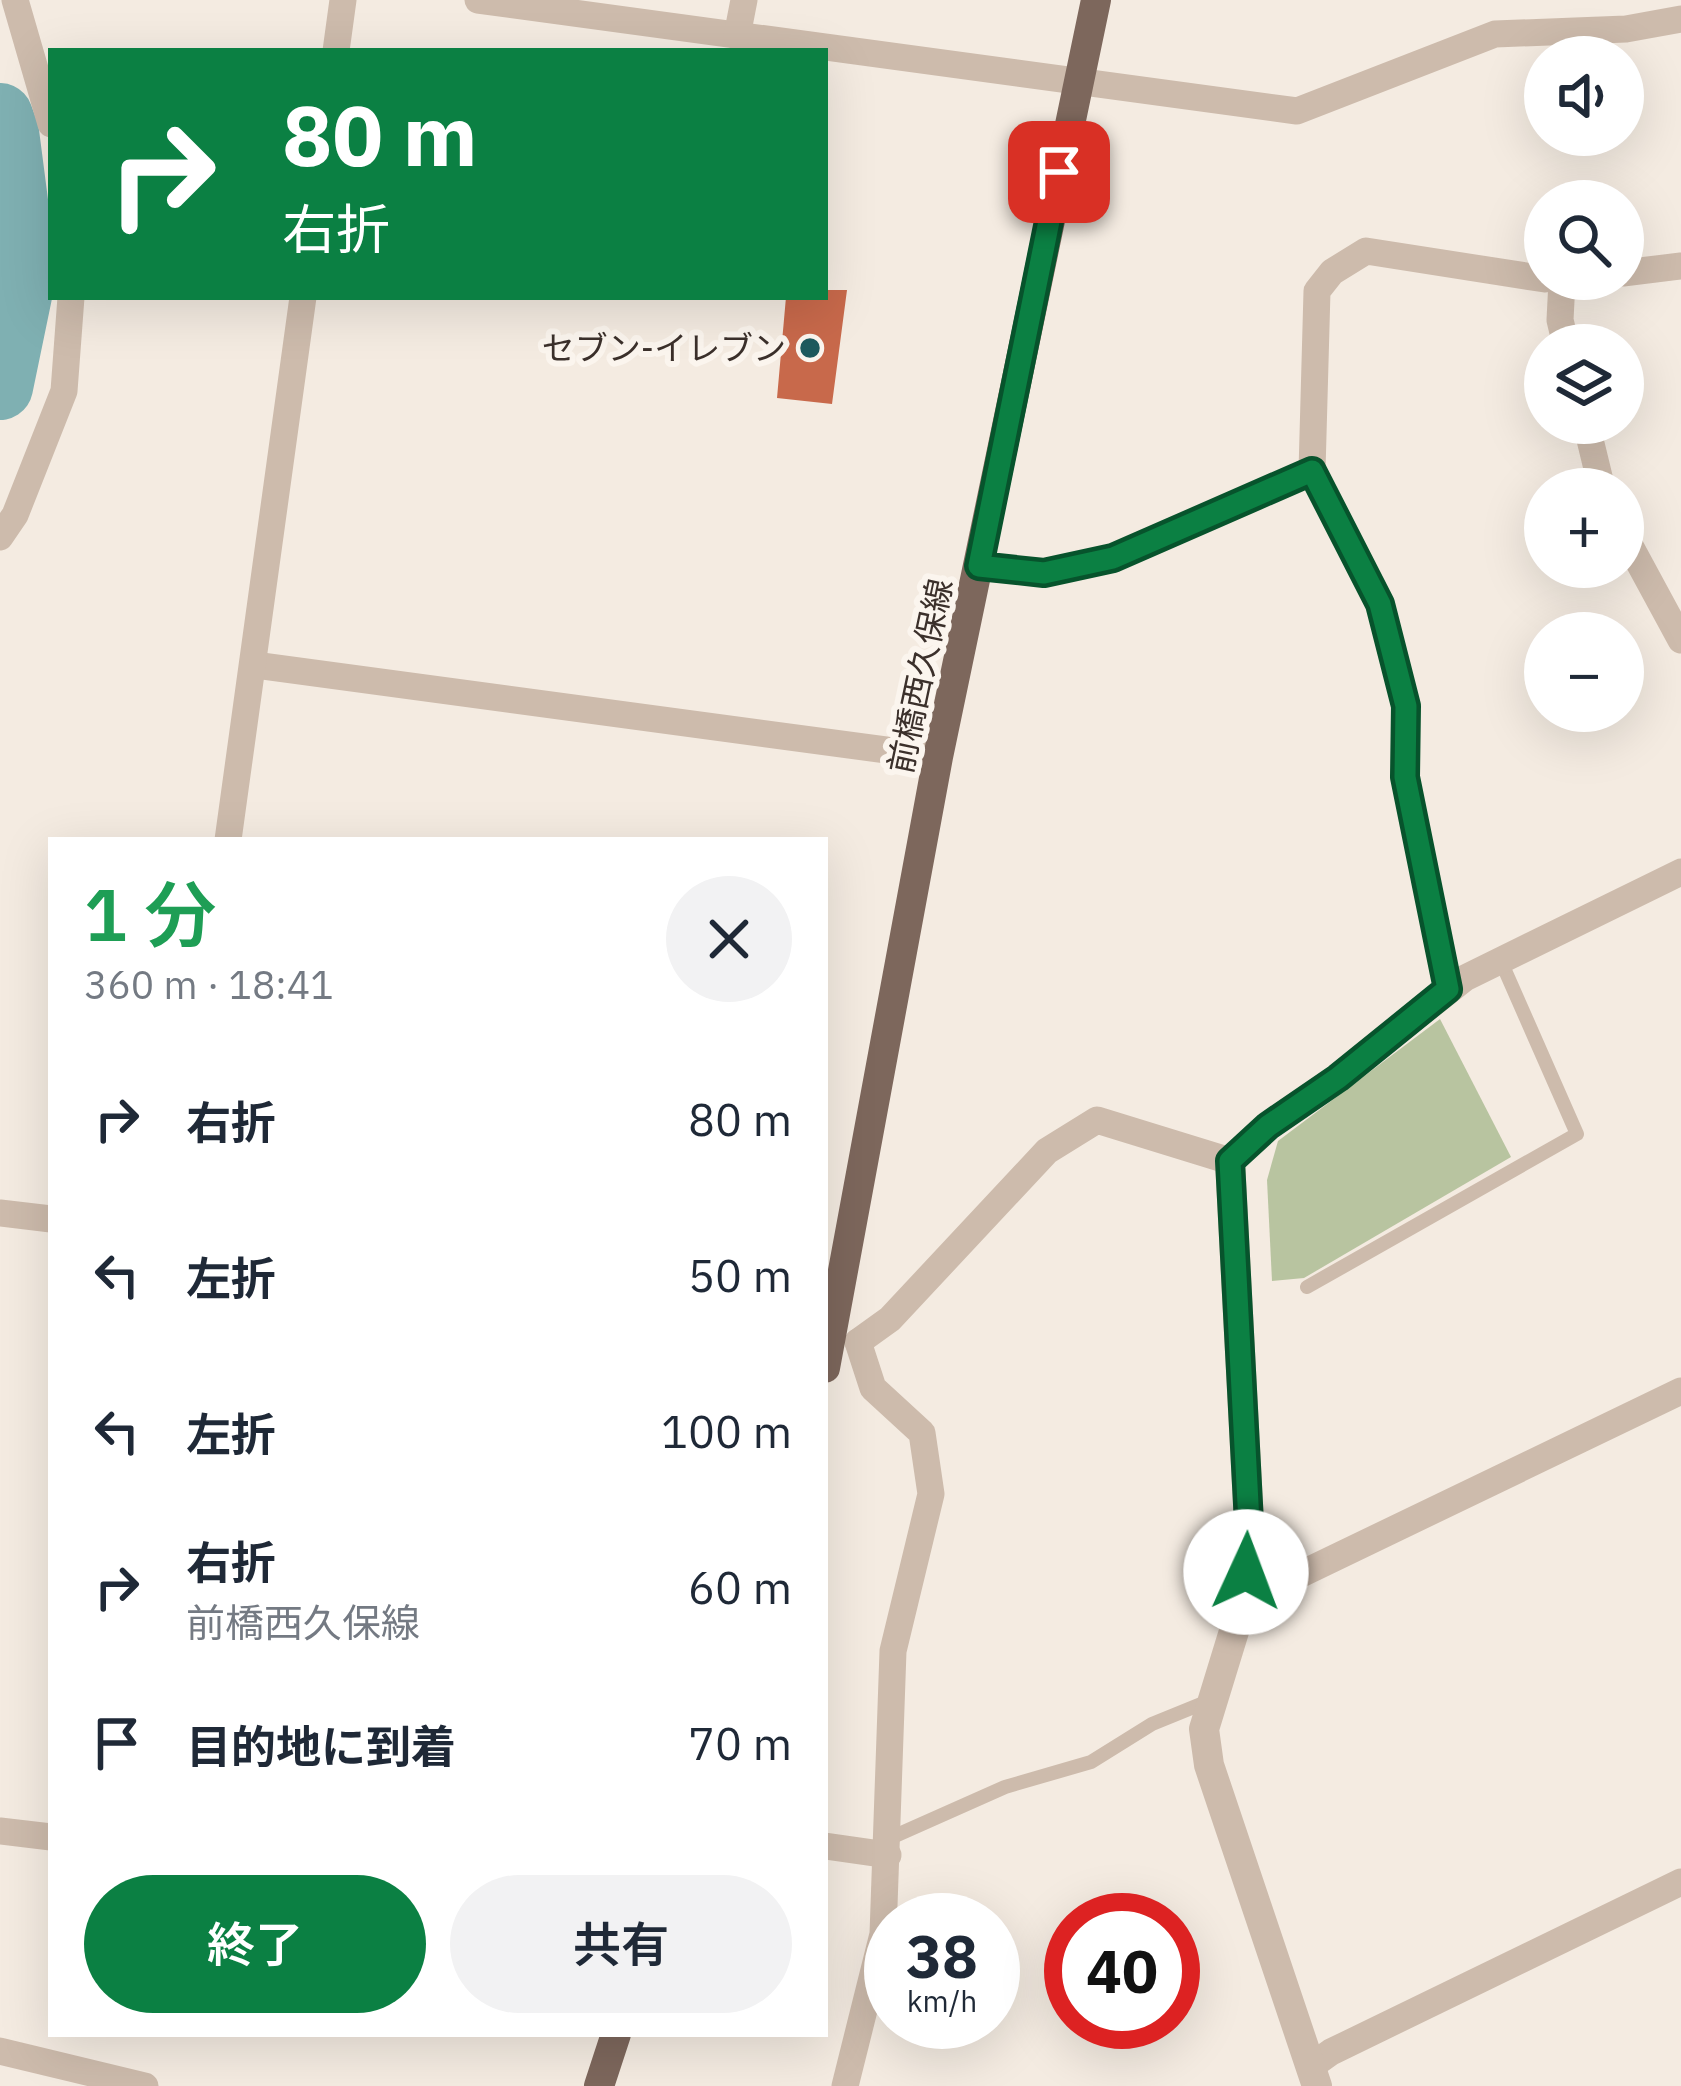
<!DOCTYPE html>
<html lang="ja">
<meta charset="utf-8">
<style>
:root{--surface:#fff;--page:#f2f2f3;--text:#1f2937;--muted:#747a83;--accent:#0b8043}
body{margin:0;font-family:"IBM Plex Sans","Noto Sans JP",sans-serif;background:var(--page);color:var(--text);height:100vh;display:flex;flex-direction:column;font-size:45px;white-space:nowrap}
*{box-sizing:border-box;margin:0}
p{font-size:39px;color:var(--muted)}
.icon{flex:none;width:66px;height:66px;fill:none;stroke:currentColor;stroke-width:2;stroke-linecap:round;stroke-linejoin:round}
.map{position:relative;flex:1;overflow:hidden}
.side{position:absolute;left:48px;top:837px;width:780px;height:1200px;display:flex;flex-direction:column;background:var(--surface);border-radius:0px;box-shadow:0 12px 48px #0002}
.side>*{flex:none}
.banner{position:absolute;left:48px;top:48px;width:780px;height:252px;border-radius:0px;box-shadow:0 12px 48px #0002;background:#0b8043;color:#fff;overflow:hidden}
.controls{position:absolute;left:1524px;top:36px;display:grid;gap:24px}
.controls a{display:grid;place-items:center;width:120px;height:120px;border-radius:50%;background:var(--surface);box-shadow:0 12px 48px #0002;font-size:60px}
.speed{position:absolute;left:864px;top:1893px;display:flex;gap:24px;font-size:60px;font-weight:700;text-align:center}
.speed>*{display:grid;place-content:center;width:156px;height:156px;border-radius:50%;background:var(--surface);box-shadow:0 12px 48px #0002;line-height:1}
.speed small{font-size:30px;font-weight:400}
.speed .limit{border:18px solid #d22;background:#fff;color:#111}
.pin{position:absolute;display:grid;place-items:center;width:102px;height:102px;color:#fff;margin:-51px;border-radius:24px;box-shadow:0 6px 18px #0006}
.me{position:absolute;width:132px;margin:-66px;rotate:2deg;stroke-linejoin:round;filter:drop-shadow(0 0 9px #0008)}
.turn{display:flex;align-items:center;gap:42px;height:252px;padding:0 36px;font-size:54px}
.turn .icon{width:156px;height:156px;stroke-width:2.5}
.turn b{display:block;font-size:84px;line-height:102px}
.round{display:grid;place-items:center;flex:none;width:126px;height:126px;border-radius:63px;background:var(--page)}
.overview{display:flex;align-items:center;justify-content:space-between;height:204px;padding:0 36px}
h1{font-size:72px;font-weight:600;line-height:90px;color:#1e9e55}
.action{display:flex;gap:24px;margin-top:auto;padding:24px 36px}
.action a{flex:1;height:138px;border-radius:72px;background:var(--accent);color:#fff;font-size:48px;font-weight:600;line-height:138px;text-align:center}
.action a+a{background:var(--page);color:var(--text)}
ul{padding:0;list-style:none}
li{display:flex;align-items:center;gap:36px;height:156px;padding:0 36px}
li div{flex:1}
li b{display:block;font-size:45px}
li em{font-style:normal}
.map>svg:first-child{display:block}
.green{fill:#b8c4a0}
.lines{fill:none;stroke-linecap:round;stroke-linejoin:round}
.river{stroke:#7fb0b2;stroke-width:66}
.building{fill:#c8694b}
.service{stroke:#cdbbac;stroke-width:14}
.minor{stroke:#cdbbac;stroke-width:27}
.tertiary{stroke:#cdbbac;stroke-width:30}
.primary{stroke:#7d675c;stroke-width:30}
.route-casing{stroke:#07532c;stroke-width:30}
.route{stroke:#0b8043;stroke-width:21}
.poi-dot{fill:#1f5a5e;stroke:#fbf5ee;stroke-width:4.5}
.labels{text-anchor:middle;stroke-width:12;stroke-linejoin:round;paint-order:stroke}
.poi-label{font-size:33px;fill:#3b302b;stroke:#fbf5ee;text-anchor:end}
.street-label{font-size:33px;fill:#3b302b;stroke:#fbf5ee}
</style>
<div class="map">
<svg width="1681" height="2086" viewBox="0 0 1681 2086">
<rect width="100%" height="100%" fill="#f4ebe1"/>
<path class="green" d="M1440 1019 1511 1157 1304 1278 1272 1281 1267 1180 1278 1141Z"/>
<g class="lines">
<path class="river" d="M0 116 6 132 24 271 0 387"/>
</g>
<path class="building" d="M825 290H847L832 404 777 398 786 297H825Z"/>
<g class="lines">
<g class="service">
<path d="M1307 1287 1577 1134 1500 959"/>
<path d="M888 1839 1005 1787 1091 1762 1152 1724 1211 1700"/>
</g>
<g class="minor">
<path d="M15 0 51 124"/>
<path d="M478 0 1297 111 1495 34 1626 29 1681 19"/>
<path d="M737 36 744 0"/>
<path d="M336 51 343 0"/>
<path d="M1623 273 1681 266"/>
<path d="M1562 281 1560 320 1566 345"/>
<path d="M1586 423 1602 489"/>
<path d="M1623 533 1681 640"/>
<path d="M0 537 15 515 64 391 71 297"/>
<path d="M979 566 1044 573 1113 558 1312 471"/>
<path d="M254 665 938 757"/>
<path d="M228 840 303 297"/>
<path d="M1448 989 1405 777 1406 706 1380 604 1312 471 1317 291 1332 272 1366 251 1545 279"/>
<path d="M0 1213 51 1219"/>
<path d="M858 1342 890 1319 1047 1151 1097 1120 1230 1161 1268 1126 1338 1078 1465 978 1681 872"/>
<path d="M1243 1602 1681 1391"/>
<path d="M0 1831 51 1837"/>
<path d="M825 1846 888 1855"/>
<path d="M0 2051 145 2086"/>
<path d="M1310 2067 1331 2052 1681 1882"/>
<path d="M845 2086 883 1934 893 1651 931 1494 922 1433 873 1388 858 1342"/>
</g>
<path class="tertiary" d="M1230 1161 1250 1542 1243 1602 1204 1729 1209 1765 1317 2086"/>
<g class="primary">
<path d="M825 1368 938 757 1096 0"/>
<path d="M599 2086 616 2034"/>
</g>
</g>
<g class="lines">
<defs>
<path id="route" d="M1059 172 979 566 1044 573 1113 558 1312 471 1380 604 1406 706 1405 777 1448 989 1338 1078 1268 1126 1230 1161 1250 1542 1246 1572"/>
</defs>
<use href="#route" class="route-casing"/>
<use href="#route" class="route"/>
</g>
<circle class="poi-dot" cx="810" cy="348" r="12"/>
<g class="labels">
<g class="poi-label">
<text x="786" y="360">セブン-イレブン</text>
</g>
<g class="street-label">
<text transform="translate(920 676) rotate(-78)" y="12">前橋西久保線</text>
</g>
</g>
</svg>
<div class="controls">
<a><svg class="icon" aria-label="sound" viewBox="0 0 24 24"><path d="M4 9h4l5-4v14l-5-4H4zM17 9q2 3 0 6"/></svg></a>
<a><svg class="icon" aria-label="search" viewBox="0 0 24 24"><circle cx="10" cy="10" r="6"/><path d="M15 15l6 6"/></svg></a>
<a><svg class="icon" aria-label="layers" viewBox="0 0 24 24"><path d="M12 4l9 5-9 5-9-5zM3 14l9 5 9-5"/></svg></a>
<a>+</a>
<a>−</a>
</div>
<div class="speed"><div>38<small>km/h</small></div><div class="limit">40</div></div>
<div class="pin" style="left:1059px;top:172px;background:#d93025"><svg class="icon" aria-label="arrive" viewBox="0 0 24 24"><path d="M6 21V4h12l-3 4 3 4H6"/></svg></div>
<svg class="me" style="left:1246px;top:1572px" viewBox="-20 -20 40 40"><circle r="19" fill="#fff"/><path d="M0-13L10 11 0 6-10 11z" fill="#0b8043"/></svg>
<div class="banner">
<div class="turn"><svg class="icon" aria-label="right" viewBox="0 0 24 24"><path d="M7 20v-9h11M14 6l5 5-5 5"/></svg><div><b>80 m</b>右折</div></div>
</div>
<section class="side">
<div class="overview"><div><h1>1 分</h1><p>360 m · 18:41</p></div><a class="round"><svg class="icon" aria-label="close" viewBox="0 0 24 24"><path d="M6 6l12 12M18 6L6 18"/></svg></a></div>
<ul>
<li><svg class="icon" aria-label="right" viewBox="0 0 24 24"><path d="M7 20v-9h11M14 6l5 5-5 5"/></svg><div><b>右折</b></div><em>80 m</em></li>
<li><svg class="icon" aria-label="left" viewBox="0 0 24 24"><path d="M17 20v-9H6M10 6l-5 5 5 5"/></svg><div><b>左折</b></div><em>50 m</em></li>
<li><svg class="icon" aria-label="left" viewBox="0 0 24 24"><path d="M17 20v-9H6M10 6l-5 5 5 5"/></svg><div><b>左折</b></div><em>100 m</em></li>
<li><svg class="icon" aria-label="right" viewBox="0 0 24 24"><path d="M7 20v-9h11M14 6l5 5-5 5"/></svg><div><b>右折</b><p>前橋西久保線</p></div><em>60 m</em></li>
<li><svg class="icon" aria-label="arrive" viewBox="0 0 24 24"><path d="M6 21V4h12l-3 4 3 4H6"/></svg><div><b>目的地に到着</b></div><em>70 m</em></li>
</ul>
<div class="action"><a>終了</a><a>共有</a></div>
</section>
</div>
